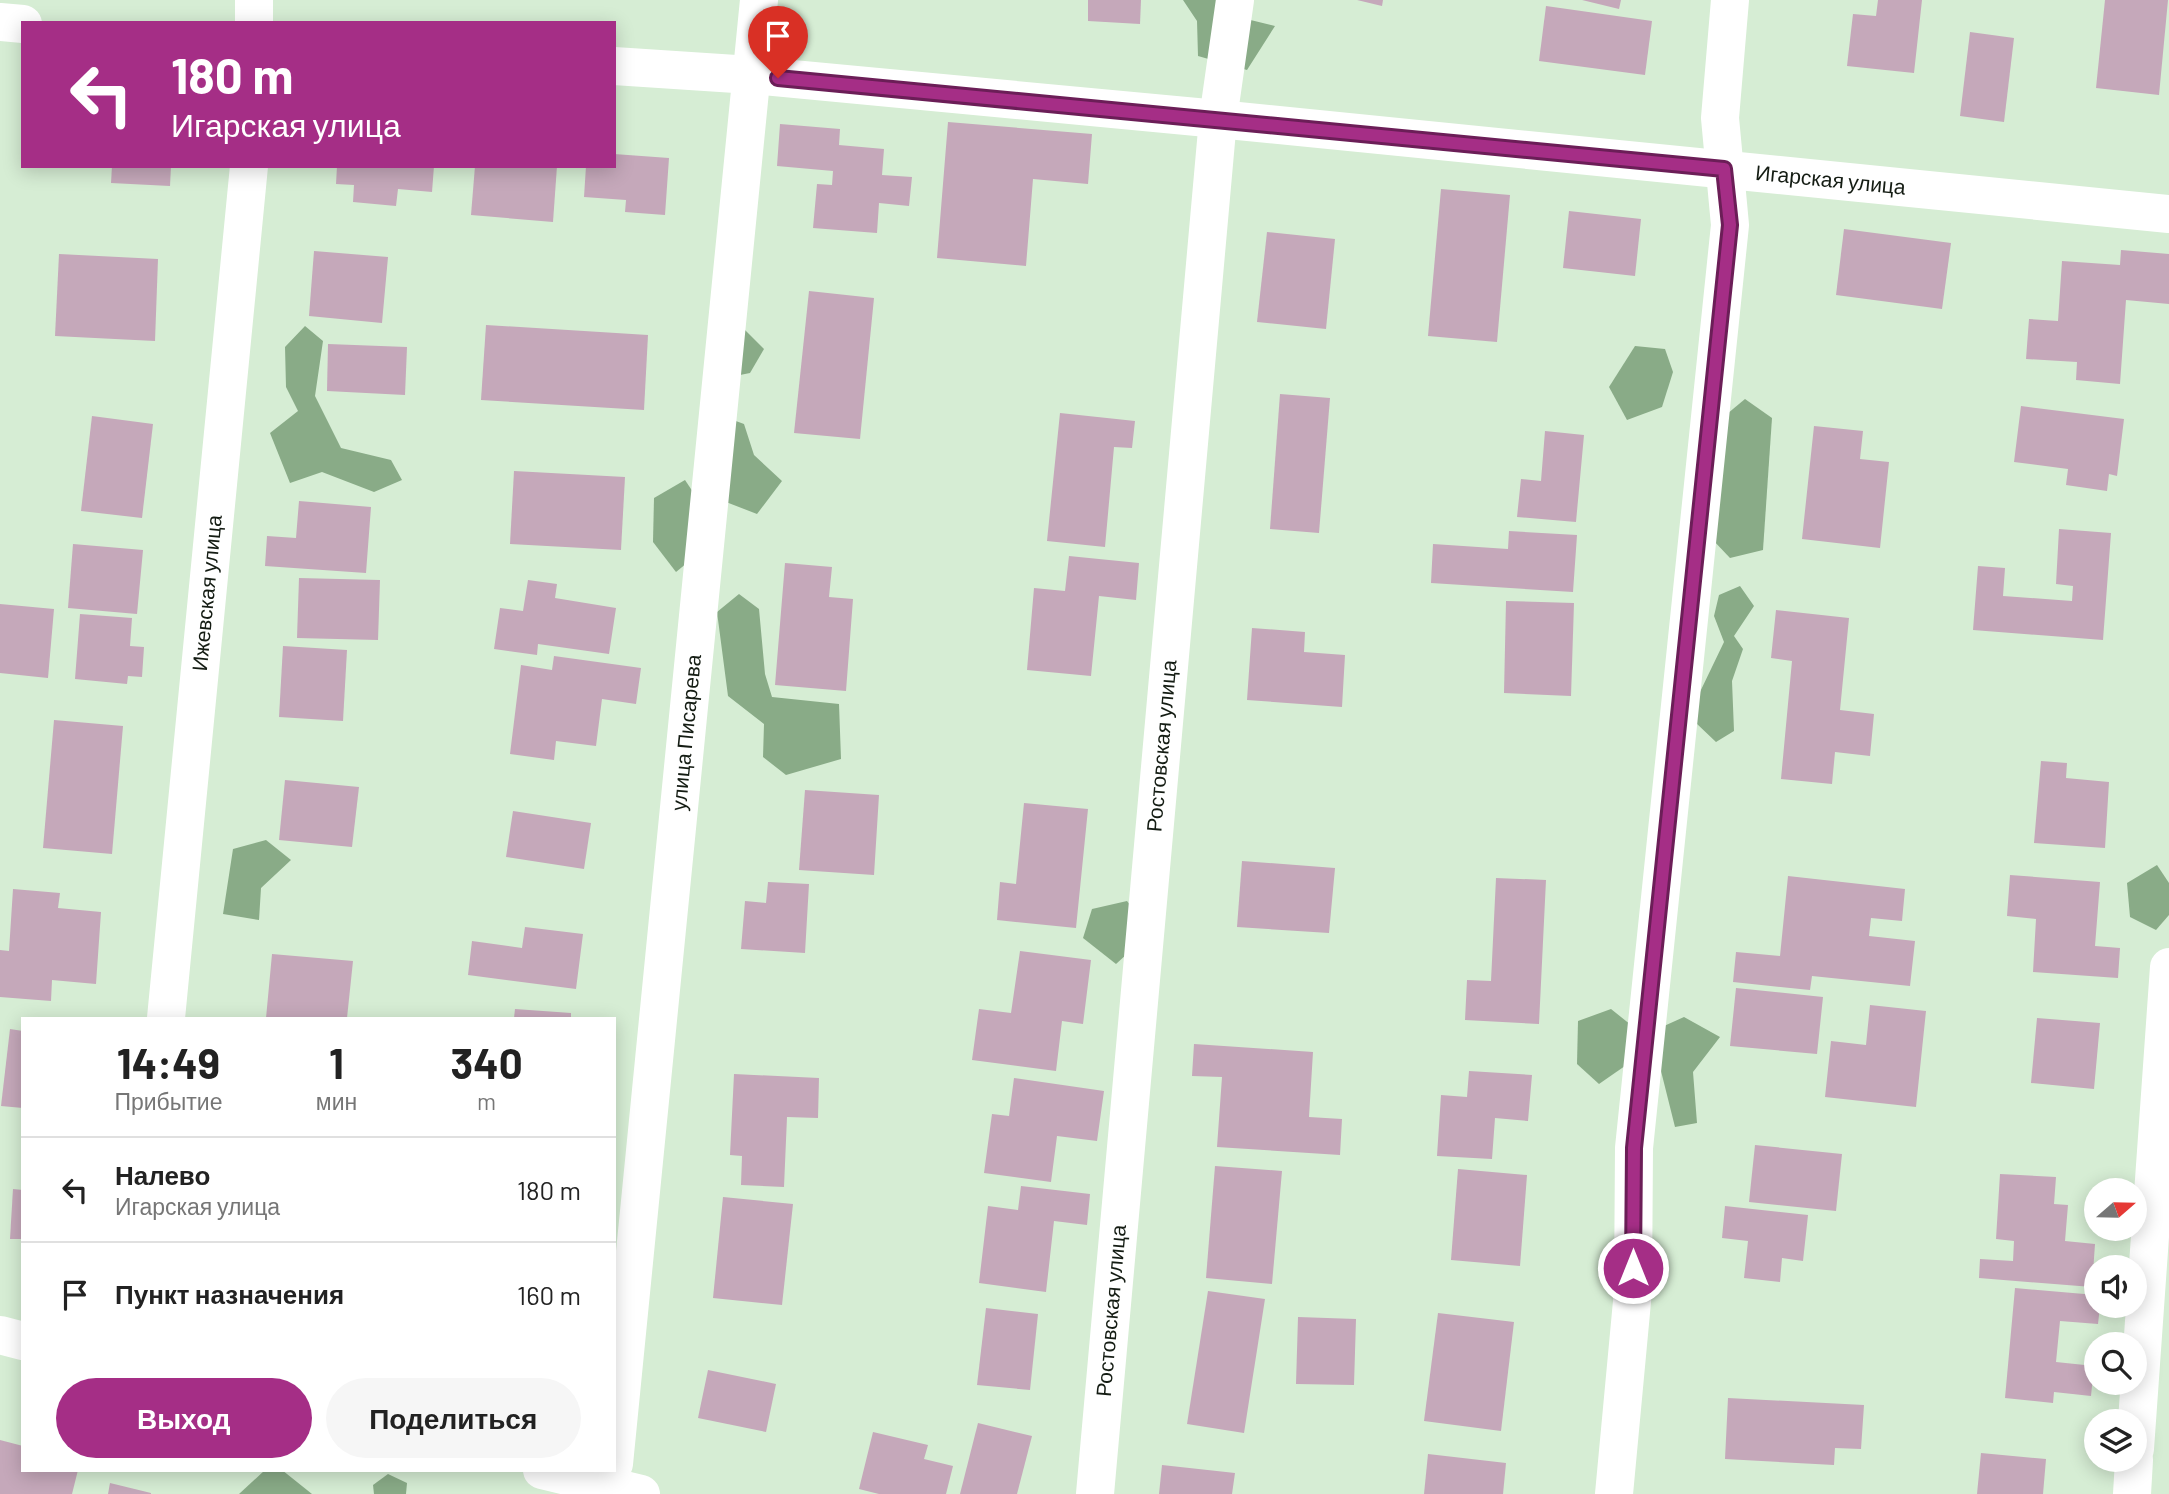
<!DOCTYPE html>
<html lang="ru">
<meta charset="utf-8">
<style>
:root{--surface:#fff;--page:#f6f6f6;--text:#222;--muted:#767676;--line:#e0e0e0;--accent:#a52e86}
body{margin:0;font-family:Barlow,sans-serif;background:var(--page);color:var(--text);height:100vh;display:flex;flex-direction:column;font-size:26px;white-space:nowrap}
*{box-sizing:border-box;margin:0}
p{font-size:23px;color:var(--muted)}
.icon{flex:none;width:38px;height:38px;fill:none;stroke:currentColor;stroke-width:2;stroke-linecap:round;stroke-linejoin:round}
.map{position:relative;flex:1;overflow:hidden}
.side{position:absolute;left:21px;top:1017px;width:595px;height:455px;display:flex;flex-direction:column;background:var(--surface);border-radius:0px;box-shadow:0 4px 18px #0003}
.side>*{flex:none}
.banner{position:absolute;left:21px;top:21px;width:595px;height:147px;border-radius:0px;box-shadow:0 4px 18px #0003;background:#a52e86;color:#fff;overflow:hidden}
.needle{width:46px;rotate:70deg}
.controls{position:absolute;left:2084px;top:1178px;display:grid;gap:14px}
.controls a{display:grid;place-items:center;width:63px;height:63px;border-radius:50%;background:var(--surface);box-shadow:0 4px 18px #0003;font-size:35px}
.pin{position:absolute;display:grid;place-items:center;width:60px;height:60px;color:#fff;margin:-72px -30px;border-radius:50% 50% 50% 0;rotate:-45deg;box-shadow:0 0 7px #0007}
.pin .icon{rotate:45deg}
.me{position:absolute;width:77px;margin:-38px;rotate:0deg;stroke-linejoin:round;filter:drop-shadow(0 0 5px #0008)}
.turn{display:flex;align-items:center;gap:24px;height:147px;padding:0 35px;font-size:32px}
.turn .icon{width:91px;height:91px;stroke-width:2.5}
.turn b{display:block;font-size:49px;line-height:60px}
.eta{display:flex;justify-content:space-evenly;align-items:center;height:119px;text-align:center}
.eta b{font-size:42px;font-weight:700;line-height:49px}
.primary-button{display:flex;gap:14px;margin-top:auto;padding:14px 35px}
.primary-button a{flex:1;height:80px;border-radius:42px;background:var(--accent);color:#fff;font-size:28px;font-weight:700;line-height:80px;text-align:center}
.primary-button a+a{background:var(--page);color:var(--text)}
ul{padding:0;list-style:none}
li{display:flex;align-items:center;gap:21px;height:105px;padding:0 35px;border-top:2px solid var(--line)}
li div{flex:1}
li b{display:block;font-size:26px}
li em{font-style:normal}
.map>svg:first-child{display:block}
.forest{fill:#89ab87}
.building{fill:#c5a8ba}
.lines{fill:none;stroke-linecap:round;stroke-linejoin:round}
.minor{stroke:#fff;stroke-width:38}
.route-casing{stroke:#6b1e57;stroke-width:18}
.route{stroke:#a52e86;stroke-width:12}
.labels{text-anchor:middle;stroke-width:6;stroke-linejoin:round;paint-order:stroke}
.street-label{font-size:21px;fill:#141c13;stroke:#d6edd4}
</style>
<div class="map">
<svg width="2169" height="1494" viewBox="0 0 2169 1494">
<rect width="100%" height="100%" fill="#d6edd4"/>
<g class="forest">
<path d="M1183 0H1226V14L1275 26 1247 70 1198 56 1197 21Z"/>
<path d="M305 326 323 341 315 396 341 448 391 460 402 480 374 492 322 472 290 483 270 433 298 411 286 387 285 347Z"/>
<path d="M745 330 764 349 750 373 730 377Z"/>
<path d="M1635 346 1665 349 1673 372 1662 407 1627 420 1609 387Z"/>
<path d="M1745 399 1772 418 1763 550 1730 558 1712 539 1721 419Z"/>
<path d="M725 417 744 424 754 455 782 481 757 514 726 502Z"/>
<path d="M685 480 697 498 698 554 676 572 653 542 654 498Z"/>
<path d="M1740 586 1754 606 1734 636 1743 649 1732 681 1734 731 1716 742 1696 723 1699 694 1724 642 1714 616 1719 595Z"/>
<path d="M739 594 759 609 765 674 772 697 839 704 841 759 786 775 763 757 764 724 728 696 717 612Z"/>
<path d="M266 840 291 860 261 888 259 920 223 914 233 849Z"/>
<path d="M2157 865 2169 883V915L2156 930 2130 917 2127 883Z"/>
<path d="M1127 901 1151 932 1116 964 1083 938 1092 909Z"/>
<path d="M1611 1009 1631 1025 1635 1059 1599 1084 1577 1064 1578 1021Z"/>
<path d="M1684 1017 1720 1037 1693 1072 1697 1123 1675 1127 1660 1067 1664 1026Z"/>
<path d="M265 1470H282L312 1494H239Z"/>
<path d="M388 1474 407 1483 406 1494H374L373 1485Z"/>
</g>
<g class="building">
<path d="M1088 0H1141L1140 24 1088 21Z"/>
<path d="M1357 0H1383L1382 6Z"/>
<path d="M1582 0H1621L1619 9Z"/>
<path d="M1878 0H1922L1914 73 1847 66 1853 14 1876 16Z"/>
<path d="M2105 0H2168L2159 95 2096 88Z"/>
<path d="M1546 6 1652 21 1645 75 1539 61Z"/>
<path d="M1970 32 2014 38 2004 122 1960 116Z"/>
<path d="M948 122 1092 134 1088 184 1033 179 1026 266 937 258Z"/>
<path d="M780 124 840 129 839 145 884 149 882 175 912 177 909 206 879 203 877 233 813 228 817 184 832 185 833 171 777 166Z"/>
<path d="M614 154 669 158 665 215 625 212 626 200 584 197 586 166H614Z"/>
<path d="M112 166H171L170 186 111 183Z"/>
<path d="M337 166H434L432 192 398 189 396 206 353 202 354 185 336 184Z"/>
<path d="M475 166H557L553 222 471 215Z"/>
<path d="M1441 189 1510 195 1497 342 1428 336Z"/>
<path d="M1569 211 1641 219 1635 276 1563 268Z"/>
<path d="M1844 229 1951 243 1942 309 1836 295Z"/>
<path d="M1267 232 1335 239 1326 329 1257 322Z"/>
<path d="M2121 250 2169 254V304L2126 300 2120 384 2076 380 2077 362 2026 359 2029 319 2058 321 2062 261 2120 265Z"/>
<path d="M314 251 388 257 382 323 309 316Z"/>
<path d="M59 254 158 259 155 341 55 336Z"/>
<path d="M809 291 874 298 860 439 794 433Z"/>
<path d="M486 325 648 335 644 410 481 400Z"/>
<path d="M328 344 407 347 405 395 327 391Z"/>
<path d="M1280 394 1330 398 1319 533 1270 529Z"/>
<path d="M2021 406 2124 419 2117 476 2109 474 2107 491 2066 485 2068 469 2014 462Z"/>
<path d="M1060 413 1135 421 1132 448 1114 447 1105 547 1047 541Z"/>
<path d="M92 416 153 424 142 518 81 511Z"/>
<path d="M1814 426 1863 431 1860 459 1889 462 1880 548 1802 539Z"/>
<path d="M1545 431 1584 435 1576 522 1517 517 1521 479 1541 481Z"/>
<path d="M514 471 625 477 621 550 510 544Z"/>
<path d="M299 501 371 507 366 573 265 566 267 536 296 538Z"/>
<path d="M2059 529 2111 533 2103 640 1973 630 1978 566 2005 568 2003 596 2072 601 2073 586 2056 584Z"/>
<path d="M1509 531 1577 535 1573 592 1431 583 1433 544 1508 549Z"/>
<path d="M73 544 143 550 137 614 68 608Z"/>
<path d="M1069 556 1139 563 1136 600 1099 596 1091 676 1027 670 1034 588 1065 591Z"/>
<path d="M785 563 832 567 829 597 853 599 846 691 775 685Z"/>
<path d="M299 578 380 580 378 640 297 638Z"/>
<path d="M528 580 557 584 555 598 616 608 609 654 538 644 537 655 494 649 500 608 523 611Z"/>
<path d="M1506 601 1574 603 1571 696 1504 693Z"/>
<path d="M0 604 54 609 48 678 0 673Z"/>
<path d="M1776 610 1849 618 1840 710 1874 714 1870 756 1835 752 1832 784 1781 779 1792 661 1771 658Z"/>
<path d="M80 614 132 618 130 646 144 647 142 677 128 676 127 684 75 679Z"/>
<path d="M1252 628 1305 632 1304 652 1345 655 1342 707 1247 700Z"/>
<path d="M283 646 347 650 343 721 279 717Z"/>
<path d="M554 656 641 668 636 704 602 699 596 746 556 741 554 760 510 754 521 665 552 670Z"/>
<path d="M54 720 123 726 112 854 43 848Z"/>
<path d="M2041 761 2067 763 2066 778 2109 782 2105 848 2034 843Z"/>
<path d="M285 780 359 787 352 847 279 840Z"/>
<path d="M805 790 879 795 874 875 799 870Z"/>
<path d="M1024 803 1088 809 1076 928 997 920 1000 882 1016 884Z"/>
<path d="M513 811 591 823 584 869 506 857Z"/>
<path d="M1242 861 1335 868 1329 933 1237 927Z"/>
<path d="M2010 875 2100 882 2095 946 2120 948 2118 978 2033 972 2036 919 2007 916Z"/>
<path d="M1788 876 1905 889 1902 921 1871 918 1869 936 1915 941 1910 986 1812 976 1810 990 1733 982 1736 952 1780 956Z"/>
<path d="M1496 878 1546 880 1539 1024 1465 1020 1467 980 1491 981Z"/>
<path d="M768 882 809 884 805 953 741 949 745 901 766 903Z"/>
<path d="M13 889 60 893 58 908 101 912 96 984 52 980 51 1001 0 997V950L9 951Z"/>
<path d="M525 927 583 934 576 989 468 975 472 941 522 948Z"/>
<path d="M1020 951 1091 960 1083 1024 1062 1021 1056 1071 972 1060 979 1009 1011 1013Z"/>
<path d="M272 954 353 961 347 1018H266Z"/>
<path d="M1736 988 1823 997 1817 1054 1730 1046Z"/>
<path d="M1870 1005 1926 1011 1916 1107 1825 1097 1831 1041 1866 1045Z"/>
<path d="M515 1009 571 1013V1018H514Z"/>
<path d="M2037 1018 2100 1023 2094 1089 2031 1083Z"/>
<path d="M10 1029 23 1031V1108L1 1106Z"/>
<path d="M1194 1044 1313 1052 1309 1117 1342 1119 1340 1155 1217 1147 1222 1077 1192 1076Z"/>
<path d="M1469 1071 1532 1075 1528 1121 1495 1118 1492 1159 1437 1156 1441 1095 1467 1097Z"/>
<path d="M734 1074 819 1078 818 1118 787 1117 784 1187 741 1185 742 1156 730 1155Z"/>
<path d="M1014 1078 1104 1091 1097 1141 1057 1136 1051 1182 984 1173 992 1114 1009 1116Z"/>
<path d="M1755 1145 1842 1154 1836 1211 1749 1202Z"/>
<path d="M1215 1166 1282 1171 1272 1284 1206 1278Z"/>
<path d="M1458 1169 1527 1175 1520 1266 1451 1260Z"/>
<path d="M2000 1174 2056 1177 2054 1204 2068 1205 2065 1241 2095 1244 2092 1287 1979 1278 1980 1259 2013 1261 2014 1241 1996 1239Z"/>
<path d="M1021 1186 1090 1194 1087 1225 1054 1221 1046 1292 979 1283 988 1206 1018 1210Z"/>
<path d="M13 1189 23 1190V1239H10Z"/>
<path d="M723 1197 793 1204 782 1305 713 1298Z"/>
<path d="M1725 1206 1808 1215 1803 1261 1782 1258 1780 1282 1744 1278 1748 1241 1722 1238Z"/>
<path d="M2015 1288 2096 1295V1306H2100L2098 1324 2060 1321 2056 1362 2094 1366 2091 1396 2054 1392 2053 1403 2005 1398Z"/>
<path d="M1208 1291 1265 1299 1244 1433 1187 1424Z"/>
<path d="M986 1308 1038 1314 1030 1390 977 1385Z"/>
<path d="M1438 1313 1514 1322 1501 1431 1424 1421Z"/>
<path d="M1298 1317 1356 1319 1354 1385 1296 1384Z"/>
<path d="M708 1370 776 1384 766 1432 698 1418Z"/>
<path d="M1728 1398 1864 1405 1861 1449 1835 1448 1834 1465 1725 1459Z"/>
<path d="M978 1423 1032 1436 1017 1494H960Z"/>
<path d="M873 1432 928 1445 924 1459 953 1466 946 1494H879L859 1489Z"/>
<path d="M0 1440 23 1446V1470H78L72 1494H0Z"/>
<path d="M1981 1453 2046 1459 2043 1494H1977Z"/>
<path d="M1428 1454 1506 1463 1503 1494H1424Z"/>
<path d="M1162 1465 1235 1473 1232 1494H1159Z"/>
<path d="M110 1483 151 1493V1494H108Z"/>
</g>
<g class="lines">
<g class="minor">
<path d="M254 0V23"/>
<path d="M0 22 23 24"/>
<path id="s1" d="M614 66 751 75 1218 119 2169 214"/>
<path id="s2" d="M166 1018 249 166"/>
<path d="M0 1335 23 1341"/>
<path d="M2135 1449 2169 967"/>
<path id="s3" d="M614 1464 759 0"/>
<path d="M542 1470 641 1494"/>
<path id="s4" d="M1095 1494 1218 119 1235 0"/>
<path d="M1614 1494 1633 1291 1634 1148 1730 225 1720 118 1730 0"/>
<path d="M2132 1494 2134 1460"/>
</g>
</g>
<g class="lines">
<defs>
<path id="route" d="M778 78 1724 169 1730 225 1634 1148 1633 1268"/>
</defs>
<use href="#route" class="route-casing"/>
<use href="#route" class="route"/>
</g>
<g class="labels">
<g class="street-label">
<text dy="7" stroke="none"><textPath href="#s1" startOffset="1222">Игарская улица</textPath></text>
<text dy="7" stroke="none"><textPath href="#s2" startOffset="427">Ижевская улица</textPath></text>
<text dy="7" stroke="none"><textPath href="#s3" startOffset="735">улица Писарева</textPath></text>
<text dy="7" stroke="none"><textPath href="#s4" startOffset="751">Ростовская улица</textPath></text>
<text dy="7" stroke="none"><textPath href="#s4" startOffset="184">Ростовская улица</textPath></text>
</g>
</g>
</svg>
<div class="controls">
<a><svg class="needle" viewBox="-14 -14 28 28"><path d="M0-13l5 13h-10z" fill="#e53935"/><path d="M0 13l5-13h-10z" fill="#767676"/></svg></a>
<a><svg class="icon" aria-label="sound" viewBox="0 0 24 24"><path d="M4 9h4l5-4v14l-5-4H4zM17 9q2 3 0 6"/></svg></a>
<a><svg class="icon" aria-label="search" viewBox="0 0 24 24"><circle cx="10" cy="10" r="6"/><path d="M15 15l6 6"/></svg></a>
<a><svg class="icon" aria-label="layers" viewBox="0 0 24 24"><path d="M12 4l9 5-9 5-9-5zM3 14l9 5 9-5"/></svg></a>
</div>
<div class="pin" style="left:778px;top:78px;background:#d93025"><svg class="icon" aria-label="arrive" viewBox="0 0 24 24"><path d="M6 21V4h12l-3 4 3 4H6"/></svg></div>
<svg class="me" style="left:1633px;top:1268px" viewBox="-20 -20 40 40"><circle r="17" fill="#a52e86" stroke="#fff" stroke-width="3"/><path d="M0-11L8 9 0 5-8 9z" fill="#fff"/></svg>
<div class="banner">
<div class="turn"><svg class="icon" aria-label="left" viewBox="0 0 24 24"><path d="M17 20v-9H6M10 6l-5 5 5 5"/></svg><div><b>180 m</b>Игарская улица</div></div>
</div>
<section class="side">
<div class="eta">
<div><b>14:49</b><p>Прибытие</p></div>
<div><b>1</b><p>мин</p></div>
<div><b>340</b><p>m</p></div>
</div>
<ul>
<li><svg class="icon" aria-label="left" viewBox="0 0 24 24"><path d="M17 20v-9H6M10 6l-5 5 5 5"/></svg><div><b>Налево</b><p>Игарская улица</p></div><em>180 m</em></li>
<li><svg class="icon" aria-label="arrive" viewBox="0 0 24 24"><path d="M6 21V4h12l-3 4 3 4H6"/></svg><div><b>Пункт назначения</b></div><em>160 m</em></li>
</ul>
<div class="primary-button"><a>Выход</a><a>Поделиться</a></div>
</section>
</div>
